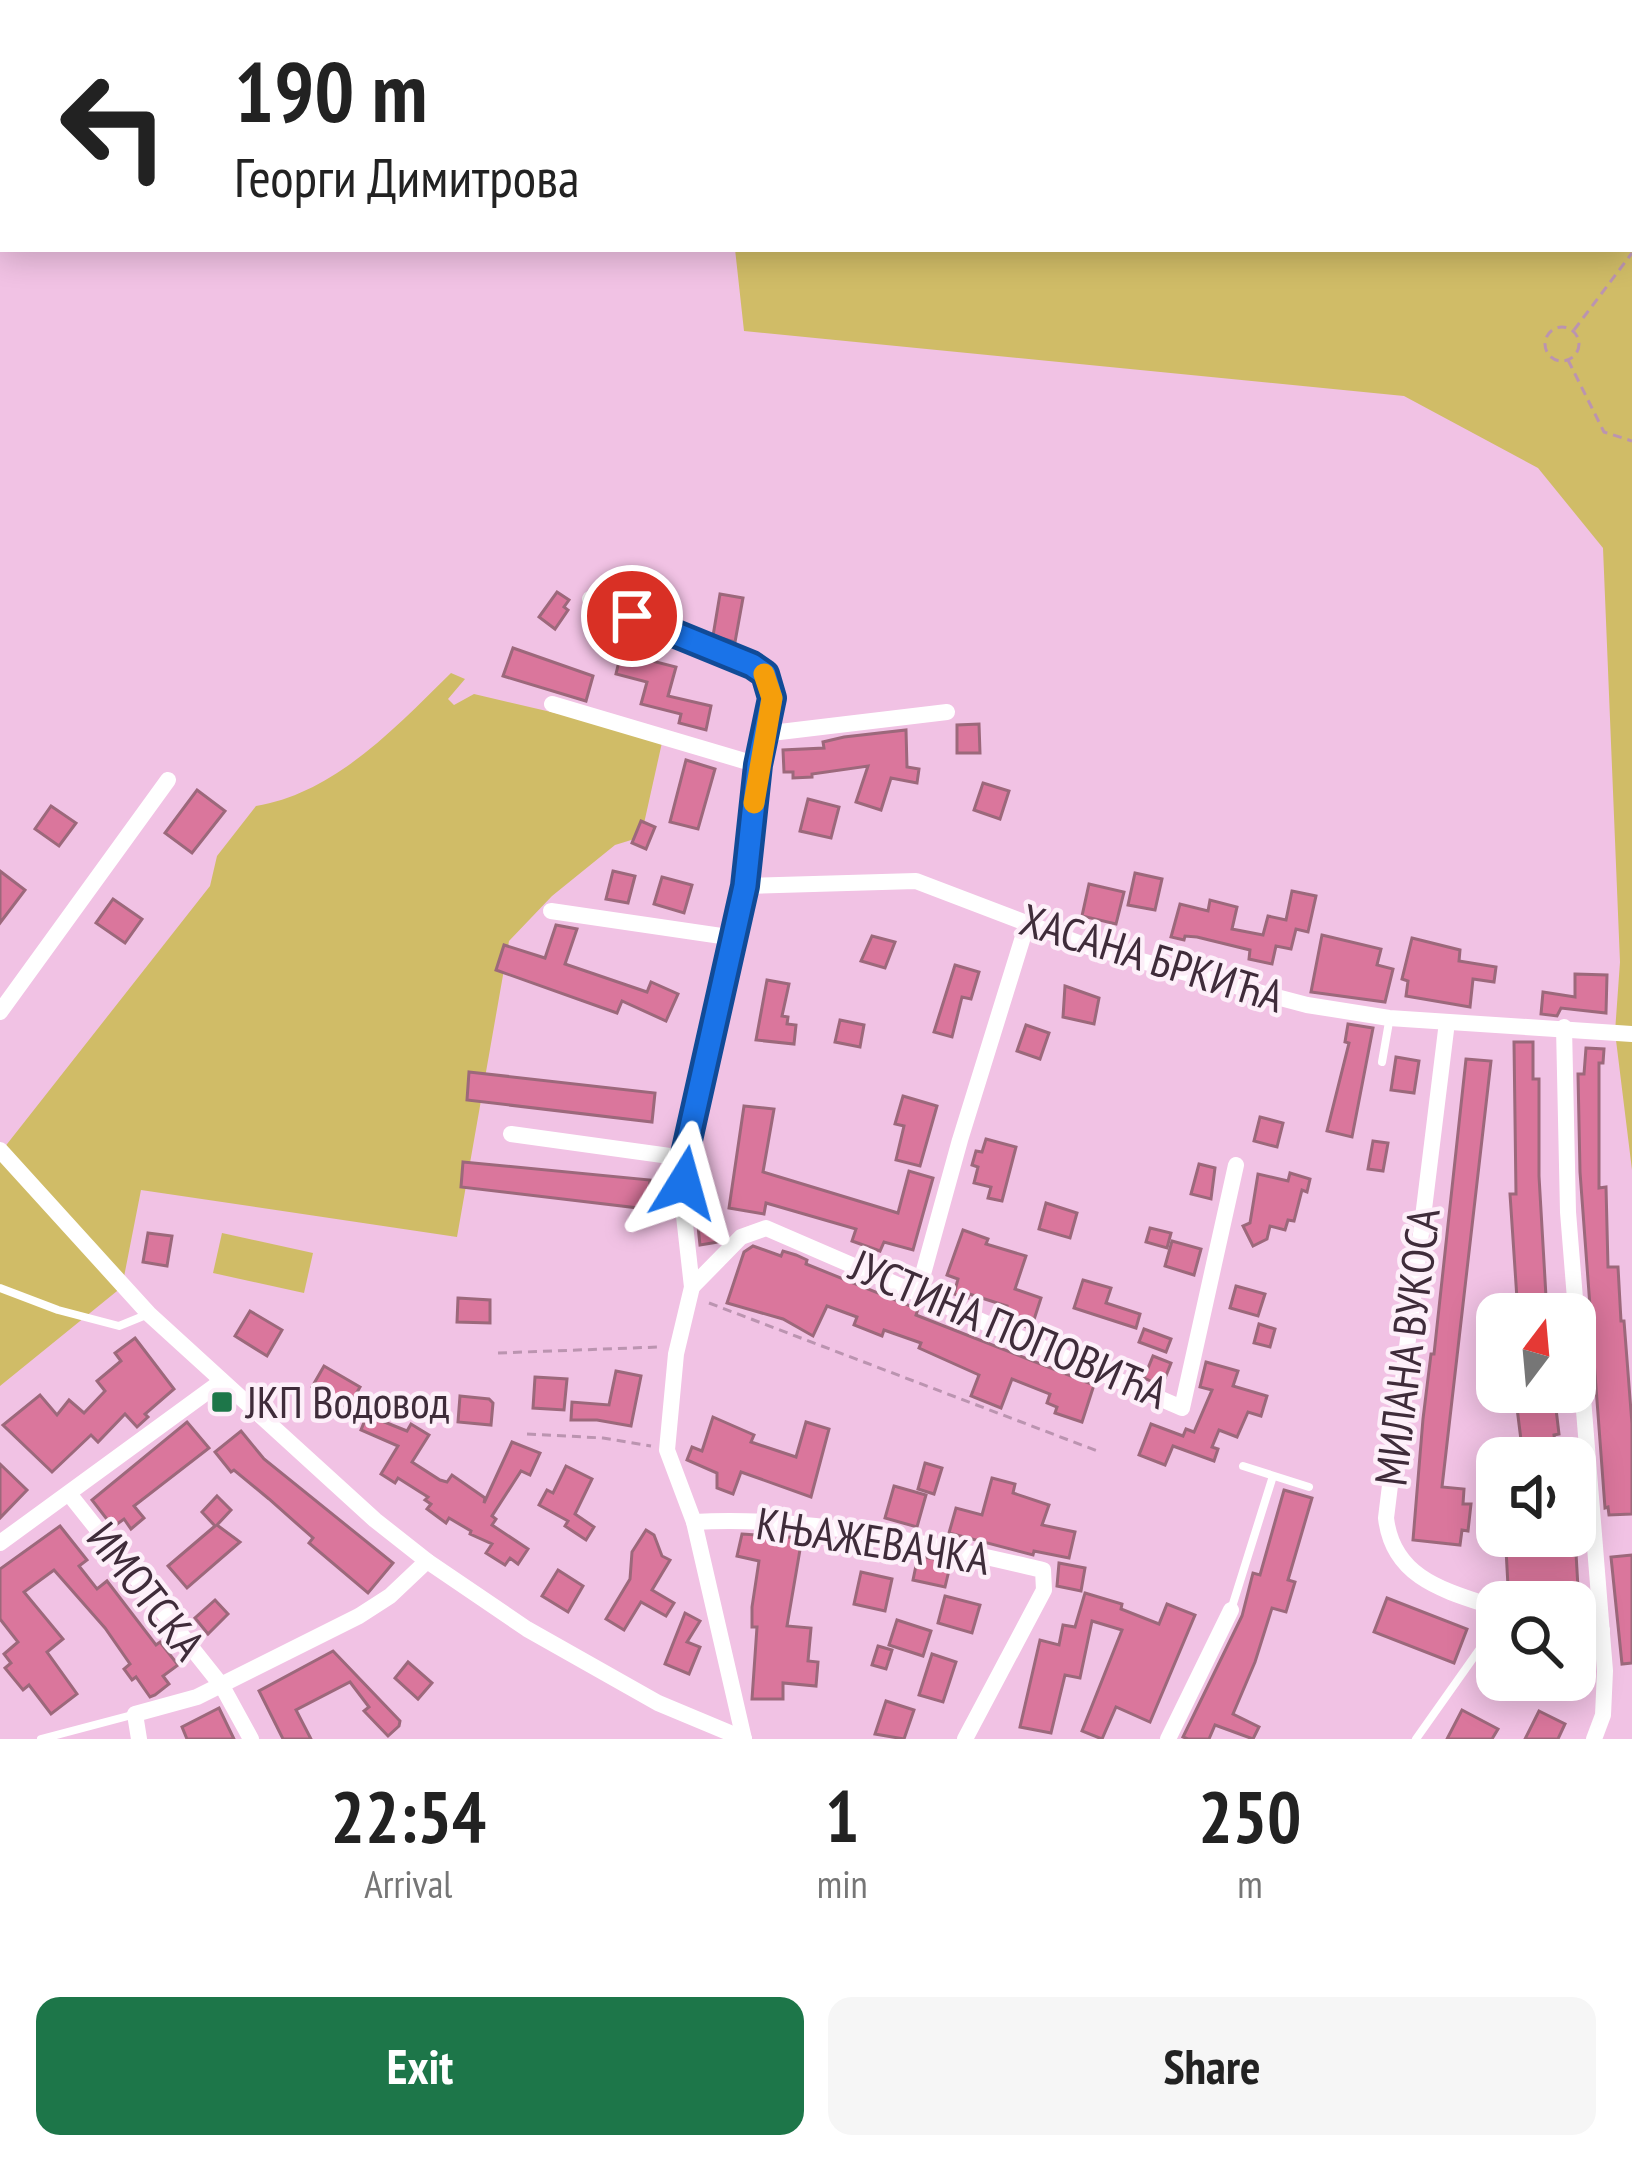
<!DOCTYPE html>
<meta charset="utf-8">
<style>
:root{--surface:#fff;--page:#f6f6f6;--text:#222;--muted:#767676;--accent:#1d7649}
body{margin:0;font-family:"PT Sans Narrow",sans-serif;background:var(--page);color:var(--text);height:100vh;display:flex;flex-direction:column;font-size:45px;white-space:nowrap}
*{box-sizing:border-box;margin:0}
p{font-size:39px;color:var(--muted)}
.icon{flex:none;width:66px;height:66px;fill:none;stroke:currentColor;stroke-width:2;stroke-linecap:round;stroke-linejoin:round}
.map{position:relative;height:1739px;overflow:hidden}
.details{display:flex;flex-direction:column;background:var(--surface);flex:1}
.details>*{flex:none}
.top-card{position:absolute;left:0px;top:0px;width:1632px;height:252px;box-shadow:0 6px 30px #0003;background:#fff;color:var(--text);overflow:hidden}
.needle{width:78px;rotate:16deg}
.fabs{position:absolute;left:1476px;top:1293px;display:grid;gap:24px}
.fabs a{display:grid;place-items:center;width:120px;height:120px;border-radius:24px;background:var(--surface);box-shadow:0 6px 30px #0003;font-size:60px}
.pin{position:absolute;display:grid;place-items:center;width:102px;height:102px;color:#fff;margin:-51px;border:6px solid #fff;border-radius:50%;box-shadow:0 3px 12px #0007}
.me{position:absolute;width:132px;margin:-66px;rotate:8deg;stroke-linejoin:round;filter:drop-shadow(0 0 9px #0008)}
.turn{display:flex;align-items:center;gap:42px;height:252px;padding:0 36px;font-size:54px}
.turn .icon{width:156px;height:156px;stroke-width:2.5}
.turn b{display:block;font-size:84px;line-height:102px}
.eta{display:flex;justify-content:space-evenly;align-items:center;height:204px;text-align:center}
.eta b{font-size:72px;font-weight:800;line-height:84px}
.cta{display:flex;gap:24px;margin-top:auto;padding:24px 36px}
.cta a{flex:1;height:138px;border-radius:24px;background:var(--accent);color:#fff;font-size:48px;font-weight:800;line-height:138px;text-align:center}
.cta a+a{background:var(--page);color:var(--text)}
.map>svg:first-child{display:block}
.green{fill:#d0bc67}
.building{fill:#da769c;stroke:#9c687b;stroke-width:3}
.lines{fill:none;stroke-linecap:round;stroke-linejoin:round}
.path{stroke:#bb94b0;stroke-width:3;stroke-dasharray:9 6;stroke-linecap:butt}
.lane{stroke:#fff;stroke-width:8}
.street{stroke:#fff;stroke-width:16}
.route-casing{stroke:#114b97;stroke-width:30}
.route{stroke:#1a73e8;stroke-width:21}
.slow{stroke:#f59e0b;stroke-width:21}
.poi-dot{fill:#1d7649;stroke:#fdeff9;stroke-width:4.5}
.labels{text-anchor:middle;stroke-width:9;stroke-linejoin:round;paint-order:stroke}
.street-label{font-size:45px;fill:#3f2c3a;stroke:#fdeff9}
.poi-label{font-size:45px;fill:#3f2c3a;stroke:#fdeff9;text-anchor:start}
</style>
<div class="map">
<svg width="1632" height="1739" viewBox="0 0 1632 1739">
<rect width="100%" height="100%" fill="#f1c2e4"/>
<g class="green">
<path d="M708 0H1632V1170L1615 1032 1620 962 1603 548 1538 468 1404 396 744 331 735 249H1629V3Z"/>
<path d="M451 673 465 679 448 699 454 705 474 694 663 738 641 837 615 845 552 896 509 941 457 1237 141 1190 122 1287 0 1386V1153L210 886 217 856 256 806C335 793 396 727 451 673Z"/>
<path d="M222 1233 313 1253 304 1293 213 1273Z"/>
</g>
<g class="building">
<path d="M557 592 569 600 564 607 568 610 555 629 539 617Z"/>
<path d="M720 594 743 598 735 642 713 636Z"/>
<path d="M513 648 593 676 586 701 503 676Z"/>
<path d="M621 653 676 667 668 696 711 706 706 730 679 723 681 714 641 704 647 682 616 674Z"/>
<path d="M979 724 980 753H957V725Z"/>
<path d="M906 730 907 767 919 769 917 783 891 778 881 810 856 802 868 766 812 774V777L793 778V772H784L783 750 824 748 823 742 844 737Z"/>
<path d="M686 760 715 769 698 829 670 822Z"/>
<path d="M983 783 1009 791 1000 819 974 810Z"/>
<path d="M197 790 225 811 192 853 165 833Z"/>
<path d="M808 799 839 807 831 838 800 831Z"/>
<path d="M51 806 76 823 59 846 35 829Z"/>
<path d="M641 821 655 827 646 849 632 843Z"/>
<path d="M0 871 25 890 0 923Z"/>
<path d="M613 871 635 876 628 903 606 899Z"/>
<path d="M1135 873 1162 879 1155 910 1128 905Z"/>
<path d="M662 877 692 885 684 913 654 904Z"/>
<path d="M1089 884 1124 892 1116 924 1082 916Z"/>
<path d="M1292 891 1316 896 1308 932 1296 929 1291 949 1276 946 1272 964 1249 959 1250 950 1197 937 1185 936 1184 940 1171 937 1180 904 1208 911 1210 900 1237 907 1232 929 1263 935 1268 916 1286 920Z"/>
<path d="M113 899 142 919 125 943 96 923Z"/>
<path d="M556 925 577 929 565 964 647 992 651 982 678 994 666 1021 622 1001 617 1013 496 970 504 945 545 958Z"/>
<path d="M1322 935 1381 949 1377 965 1393 969 1385 1002 1311 992Z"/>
<path d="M872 936 895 942 885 968 861 961Z"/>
<path d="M1412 938 1460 950 1459 961 1496 967 1494 982 1473 979 1470 1007 1406 996 1408 981 1402 979Z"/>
<path d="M955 965 979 972 971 999 962 997 952 1037 934 1032Z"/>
<path d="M1575 974 1607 975 1606 1013 1561 1008 1557 1016 1541 1014 1543 992 1575 997Z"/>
<path d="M767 980 789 984 782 1016 788 1017 787 1024 796 1025 794 1044 756 1040Z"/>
<path d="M1065 986 1099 998 1094 1024 1063 1017Z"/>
<path d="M840 1020 864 1025 860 1047 835 1042Z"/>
<path d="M1348 1024 1373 1028 1352 1137 1327 1131 1349 1043 1345 1042Z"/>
<path d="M1026 1025 1049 1033 1040 1059 1017 1051Z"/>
<path d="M1514 1042H1533V1079H1539V1176L1547 1314H1518L1510 1194H1516Z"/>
<path d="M1586 1048 1604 1049 1603 1063H1599V1188L1606 1187 1608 1267H1618L1621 1321H1624L1632 1424V1514L1609 1515 1608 1507 1605 1508 1580 1172 1578 1074H1584Z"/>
<path d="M1396 1057 1419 1061 1414 1093 1391 1090Z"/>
<path d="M1466 1059 1491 1061 1442 1487 1464 1489 1463 1504H1471L1468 1531 1462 1530 1460 1545 1413 1540 1423 1419 1431 1354H1434Z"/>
<path d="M469 1072 655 1093 652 1122 467 1100Z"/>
<path d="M903 1096 937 1106 920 1166 896 1160 904 1126 895 1124Z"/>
<path d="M744 1106 774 1109 763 1172 898 1213 909 1171 933 1178 913 1250 884 1242 880 1251 852 1241 856 1229 766 1203 764 1214 729 1208Z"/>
<path d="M1260 1117 1283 1123 1277 1147 1254 1141Z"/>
<path d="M986 1139 1016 1147 1002 1201 988 1198 991 1187 974 1183 978 1167 972 1165 976 1151 982 1152Z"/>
<path d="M1373 1141 1388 1143 1383 1171 1368 1169Z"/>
<path d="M463 1162 650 1180 647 1209 461 1187Z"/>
<path d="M1199 1164 1215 1168 1211 1199 1191 1194Z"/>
<path d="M1290 1173 1310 1179 1307 1192 1302 1190 1294 1221 1288 1220 1285 1230 1270 1226 1267 1239 1253 1246 1243 1226 1250 1223 1258 1174 1288 1181Z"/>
<path d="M1046 1203 1077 1213 1070 1238 1039 1229Z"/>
<path d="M716 1224 718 1242 700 1245 698 1226Z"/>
<path d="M1150 1228 1171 1233 1167 1248 1146 1242Z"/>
<path d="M963 1230 988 1239 986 1244 1026 1256 1015 1289 1041 1298 1031 1329 1004 1317 1007 1306 969 1294 968 1298 954 1294 958 1279 947 1275Z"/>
<path d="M148 1233 172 1236 167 1266 143 1262Z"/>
<path d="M1172 1241 1201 1249 1194 1275 1165 1266Z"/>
<path d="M753 1246 781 1256 783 1251 796 1255 807 1260 806 1264 918 1309 916 1315 1094 1385 1082 1422 1055 1413 1057 1407 1047 1403 1050 1394 1012 1379 1001 1408 971 1396 979 1375 919 1348 921 1343 884 1330 882 1336 854 1325 857 1317 827 1306 813 1336 783 1319 727 1303 744 1252Z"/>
<path d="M1083 1280 1111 1288 1106 1303 1140 1314 1136 1328 1074 1308Z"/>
<path d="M1236 1286 1265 1294 1258 1316 1230 1308Z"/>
<path d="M458 1298 490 1300V1323L457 1322Z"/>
<path d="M250 1311 282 1330 267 1356 235 1336Z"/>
<path d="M1259 1324 1275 1329 1270 1347 1254 1343Z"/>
<path d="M1144 1329 1171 1339 1166 1352 1139 1342Z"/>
<path d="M135 1338 174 1389 145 1414 148 1417 137 1427 125 1414 98 1442 91 1435 52 1472 3 1425 40 1395 57 1415 69 1400 84 1413 105 1391 97 1381 121 1361 115 1353Z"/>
<path d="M1153 1356 1171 1363 1162 1386 1144 1378Z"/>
<path d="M1206 1362 1238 1371 1233 1386 1267 1396 1261 1416 1248 1412 1237 1437 1219 1430 1212 1447 1218 1449 1214 1461 1173 1446 1165 1465 1139 1455 1151 1424 1183 1436 1186 1429 1194 1432 1212 1390 1200 1387Z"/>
<path d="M324 1366 360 1387 348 1408 312 1387Z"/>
<path d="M616 1371 641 1376 631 1426 597 1420H571L572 1402 609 1405Z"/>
<path d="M535 1377 567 1379 564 1410 533 1408Z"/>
<path d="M1515 1392H1554L1559 1434 1554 1435 1555 1444 1522 1448Z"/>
<path d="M460 1396 489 1399 493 1403 491 1425 458 1422Z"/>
<path d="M367 1415 407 1431 411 1424 429 1435 412 1462 440 1480 447 1482 452 1475 485 1498 484 1503 512 1442 540 1453 530 1475 521 1471 492 1516 496 1519 492 1525 528 1549 518 1564 510 1558 505 1565 486 1553 492 1544 470 1534 471 1531 449 1518 446 1523 427 1509 431 1504 425 1500 428 1497 398 1478 395 1483 381 1474 398 1446 361 1430Z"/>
<path d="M713 1417 754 1435 751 1442 796 1457 806 1422 829 1429 811 1497 741 1472 733 1494 717 1488V1473L687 1460 692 1447 702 1451Z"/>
<path d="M187 1422 209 1448 134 1506 144 1518 131 1529 124 1519 113 1527 92 1500Z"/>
<path d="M241 1431 264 1459 393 1563 368 1593 309 1543 313 1538 269 1499 234 1470 231 1472 215 1452Z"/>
<path d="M925 1463 942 1468 934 1494 918 1489Z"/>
<path d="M0 1464 27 1490 0 1518Z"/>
<path d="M566 1466 592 1479 575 1514 594 1527 586 1540 565 1526 568 1521 539 1505 547 1490 553 1493Z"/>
<path d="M992 1478 1015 1484 1013 1493 1049 1505 1042 1525 1075 1532 1069 1558 1034 1551 1033 1555 949 1533 956 1508 982 1515Z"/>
<path d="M894 1486 926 1495 917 1527 885 1518Z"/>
<path d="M1284 1490 1312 1498 1288 1580 1295 1582 1286 1612 1272 1608 1255 1662 1233 1714 1259 1727 1253 1739 1215 1725 1209 1739H1188L1183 1737 1242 1616 1253 1573 1260 1575Z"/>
<path d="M217 1496 231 1510 217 1525 240 1542 187 1588 168 1566 215 1526 202 1512Z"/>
<path d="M60 1526 87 1560 79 1566 97 1589 107 1581 156 1645 160 1642 178 1665 163 1676 169 1684 155 1695 150 1697 136 1677 132 1680 124 1669 130 1664 105 1628 54 1570 24 1592 63 1639 47 1652 77 1694 51 1714 29 1685 23 1690 5 1668 11 1663 4 1654 18 1642 0 1619V1569Z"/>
<path d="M646 1530 654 1535 662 1556 670 1560 652 1590 674 1603 666 1616 641 1602 624 1630 606 1619 630 1579 632 1552Z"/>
<path d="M742 1534 802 1538 787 1626 811 1628 808 1661 818 1662 816 1686 783 1683V1699H752L757 1627H752V1607L759 1561 737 1556Z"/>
<path d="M1517 1536H1575L1579 1605 1508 1586 1506 1549H1518Z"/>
<path d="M1632 1555V1663L1622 1664 1611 1557Z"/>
<path d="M918 1556 951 1562 945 1587 913 1580Z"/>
<path d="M1059 1563 1085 1568 1081 1591 1057 1586Z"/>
<path d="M558 1570 583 1586 568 1612 542 1596Z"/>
<path d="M861 1572 892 1579 885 1611 854 1604Z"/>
<path d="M1085 1593 1122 1604 1121 1609 1159 1624 1167 1604 1195 1615 1150 1722 1116 1707 1102 1739 1082 1731 1122 1630 1092 1621 1080 1678 1065 1675 1051 1733 1020 1727 1040 1640 1059 1645 1063 1625 1075 1627Z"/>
<path d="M945 1596 980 1605 972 1633 938 1623Z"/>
<path d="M1387 1598 1467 1629 1454 1663 1374 1632Z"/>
<path d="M215 1600 228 1614 208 1634 195 1618Z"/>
<path d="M685 1613 700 1621 687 1642 700 1647 689 1674 665 1664Z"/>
<path d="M897 1620 931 1631 923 1656 889 1645Z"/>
<path d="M878 1646 892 1650 886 1669 872 1665Z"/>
<path d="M333 1651 400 1721 399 1726 388 1736 364 1711 369 1707 350 1682 296 1710 311 1739H283L259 1691Z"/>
<path d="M932 1654 956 1662 943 1702 919 1695Z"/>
<path d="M408 1662 432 1683 418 1699 395 1678Z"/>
<path d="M886 1701 914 1710 904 1739 875 1734Z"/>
<path d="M219 1708 234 1739H187L182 1727Z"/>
<path d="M1462 1710 1498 1729 1492 1739H1447Z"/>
<path d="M1539 1711 1565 1724 1558 1739H1525Z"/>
</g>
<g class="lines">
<g class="path">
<circle cx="1562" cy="344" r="17"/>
<path d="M1574 330 1632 253"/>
<path d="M1568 360 1604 432 1632 441"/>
<path d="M709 1303 1100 1452"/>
<path d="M498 1353 658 1347"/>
<path d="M527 1434 603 1438 651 1446"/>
</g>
<g class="lane">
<path d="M1382 1062 1389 1022"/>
<path d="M0 1288 58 1310 119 1326 146 1315"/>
<path d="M1243 1466 1309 1487"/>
<path d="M1231 1610 1273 1476"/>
<path d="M41 1739 132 1715"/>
<path d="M1416 1739 1486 1640 1496 1608"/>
</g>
<g class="street">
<path d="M590 599 752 666 765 674 772 698 758 765 745 886 684 1158 683 1207 692 1287 676 1354 667 1450 694 1522 744 1739"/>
<path d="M552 704 758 765"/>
<path d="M763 734 947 712"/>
<path d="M745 886 916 881 1089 947 1307 1005 1389 1018 1632 1034"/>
<path d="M551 911 735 938"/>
<path d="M0 1012 168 780"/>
<path d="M1447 1022 1386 1518C1393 1579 1446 1591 1497 1608"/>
<path d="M1564 1027 1568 1212 1605 1671 1603 1715 1594 1739"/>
<path d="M511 1134 684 1158"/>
<path d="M0 1150 149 1314 375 1520 427 1561 527 1629 658 1703 744 1739"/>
<path d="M692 1287 741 1237 766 1228 1182 1408 1236 1165"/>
<path d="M918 1292 960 1140 1027 924"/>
<path d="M70 1495 222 1686 251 1739"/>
<path d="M694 1522C811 1515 930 1544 1043 1570L1044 1590 965 1739"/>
<path d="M0 1543 222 1381"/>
<path d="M1575 1624 1602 1630"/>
<path d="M139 1739 135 1714 197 1697 359 1616 390 1596 427 1561"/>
<path d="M1168 1739 1231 1610"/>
</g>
</g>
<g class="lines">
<defs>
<path id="route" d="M632 616 752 665 765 674 772 698 758 765 745 886 684 1158V1183"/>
</defs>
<use href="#route" class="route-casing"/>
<use href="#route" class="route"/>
<path class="slow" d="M754 803 772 698 764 674"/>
</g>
<rect class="poi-dot" x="210" y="1390" width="24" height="24" rx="6"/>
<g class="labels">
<g class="street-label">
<text transform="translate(1152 958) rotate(17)" y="16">ХАСАНА БРКИЋА</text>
<text transform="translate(1009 1329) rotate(23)" y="16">ЈУСТИНА ПОПОВИЋА</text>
<text transform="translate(1407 1347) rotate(-83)" y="16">МИЛАНА ВУКОСА</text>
<text transform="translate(873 1541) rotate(9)" y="16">КЊАЖЕВАЧКА</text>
<text transform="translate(146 1591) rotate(52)" y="16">ИМОТСКА</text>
</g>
<g class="poi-label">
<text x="246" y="1418">ЈКП Водовод</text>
</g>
</g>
</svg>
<div class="fabs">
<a><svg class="needle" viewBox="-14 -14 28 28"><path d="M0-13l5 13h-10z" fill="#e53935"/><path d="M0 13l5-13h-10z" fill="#767676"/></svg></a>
<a><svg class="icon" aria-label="sound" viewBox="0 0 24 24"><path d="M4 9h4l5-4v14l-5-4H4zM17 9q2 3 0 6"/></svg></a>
<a><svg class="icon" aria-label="search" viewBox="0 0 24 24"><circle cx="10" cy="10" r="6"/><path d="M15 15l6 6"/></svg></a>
</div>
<div class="pin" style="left:632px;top:616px;background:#d93025"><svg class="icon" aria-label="arrive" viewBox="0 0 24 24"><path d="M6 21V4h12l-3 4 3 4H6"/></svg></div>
<svg class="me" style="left:684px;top:1183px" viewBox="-20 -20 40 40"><path d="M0-17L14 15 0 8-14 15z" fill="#1a73e8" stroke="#fff" stroke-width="4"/></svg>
<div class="top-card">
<div class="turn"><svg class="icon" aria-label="left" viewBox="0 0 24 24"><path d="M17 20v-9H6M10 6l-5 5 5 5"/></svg><div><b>190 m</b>Георги Димитрова</div></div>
</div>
</div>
<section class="details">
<div class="eta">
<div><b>22:54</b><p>Arrival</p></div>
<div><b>1</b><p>min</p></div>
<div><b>250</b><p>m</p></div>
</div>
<div class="cta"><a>Exit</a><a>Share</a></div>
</section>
